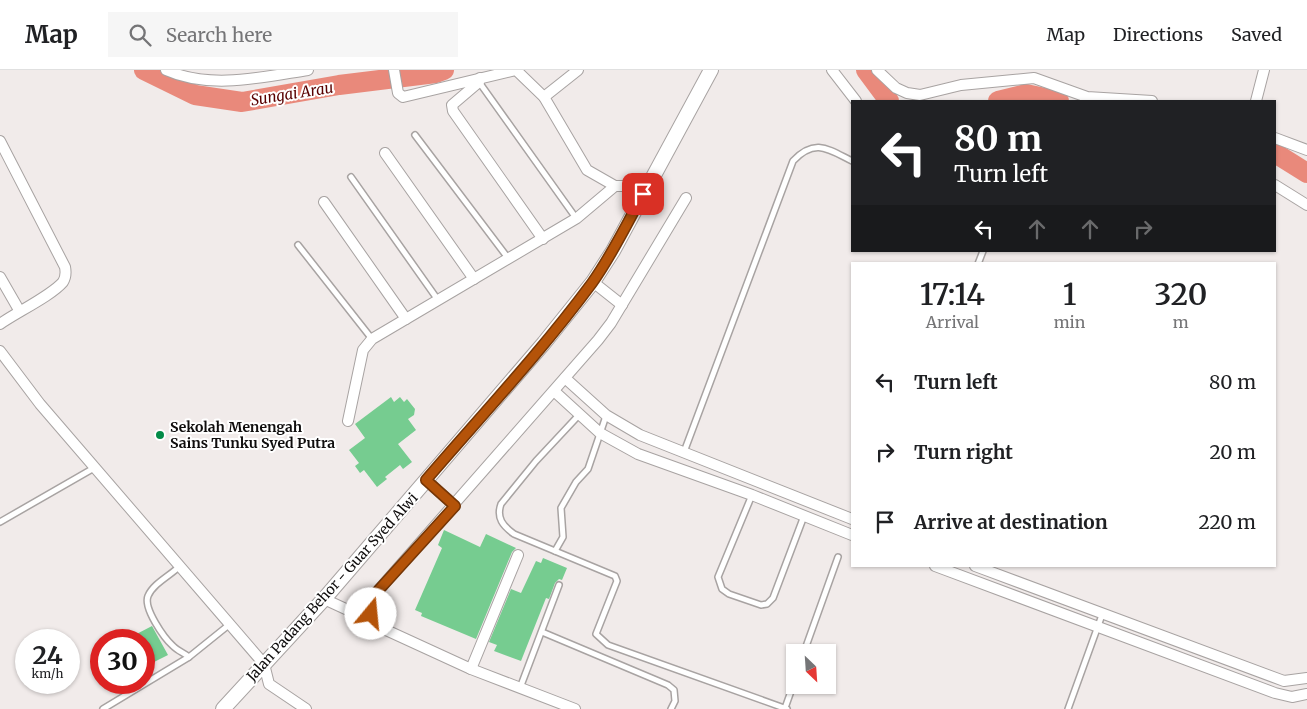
<!DOCTYPE html>
<style>
:root{--surface:#fff;--page:#f6f6f6;--text:#202124;--muted:#757577;--line:#e0e0e0}
body{margin:0;font-family:Merriweather,serif;background:var(--page);color:var(--text);height:100vh;display:flex;flex-direction:column;font-size:19px;white-space:nowrap}
*{box-sizing:border-box;margin:0}
p{font-size:16px;color:var(--muted)}
.icon{flex:none;width:28px;height:28px;fill:none;stroke:currentColor;stroke-width:2;stroke-linecap:round;stroke-linejoin:round}
.map{position:relative;flex:1;overflow:hidden}
.panel{position:absolute;left:851px;top:192px;width:425px;height:305px;display:flex;flex-direction:column;background:var(--surface);border-radius:0px;box-shadow:0 1px 4px #0004}
.panel>*{flex:none}
.banner{position:absolute;left:851px;top:30px;width:425px;height:152px;border-radius:0px;box-shadow:0 1px 4px #0004;background:#202124;color:#fff;overflow:hidden}
.needle{width:32px;rotate:155deg}
.tools{position:absolute;left:786px;top:574px;display:grid;gap:10px}
.tools a{display:grid;place-items:center;width:50px;height:50px;border-radius:0px;background:var(--surface);box-shadow:0 1px 4px #0004;font-size:25px}
.speed{position:absolute;left:15px;top:559px;display:flex;gap:10px;font-size:25px;font-weight:700;text-align:center}
.speed>*{display:grid;place-content:center;width:65px;height:65px;border-radius:50%;background:var(--surface);box-shadow:0 1px 4px #0004;line-height:1}
.speed small{font-size:12px;font-weight:400}
.speed .limit{border:8px solid #d22;background:#fff;color:#111}
.pin{position:absolute;display:grid;place-items:center;width:42px;height:42px;color:#fff;margin:-21px;border-radius:10px;box-shadow:0 2px 8px #0006}
.me{position:absolute;width:55px;margin:-28px;rotate:17deg;stroke-linejoin:round;filter:drop-shadow(0 0 4px #0008)}
.turn{display:flex;align-items:center;gap:18px;height:105px;padding:0 20px;font-size:22px}
.turn .icon{width:65px;height:65px;stroke-width:2.5}
.turn b{display:block;font-size:35px;line-height:42px}
.lanes{display:flex;align-items:center;height:48px;padding:0 20px;background:#0003;justify-content:center;gap:25px;direction:ltr}
.lanes .off{opacity:.35}
.eta{display:flex;justify-content:space-evenly;align-items:center;height:85px;text-align:center}
.eta b{font-size:30px;font-weight:600;line-height:35px}
ul{padding:0;list-style:none}
li{display:flex;align-items:center;gap:15px;height:70px;padding:0 20px}
li div{flex:1}
li b{display:block;font-size:19px}
li em{font-style:normal}
header{display:flex;align-items:center;gap:30px;box-sizing:border-box;height:70px;padding:0 25px;background:var(--surface);border-bottom:1px solid var(--line)}
header strong{font-size:24px}
nav{display:flex;gap:28px;margin-inline-start:auto;font-size:18px}
.search{width:350px;height:45px;background:var(--page);display:flex;align-items:center;gap:12px;box-sizing:border-box;padding:0 18px;border-radius:0px;color:var(--muted);font-size:19px}
.map>svg:first-child{display:block}
.lines{fill:none;stroke-linecap:round;stroke-linejoin:round}
.river{stroke:#e9897b;stroke-width:20}
.building{fill:#76cc90}
.lane-casing{stroke:#a8a3a2;stroke-width:8}
.street-casing{stroke:#a8a3a2;stroke-width:12}
.secondary-casing{stroke:#a8a3a2;stroke-width:16}
.lane{stroke:#fff;stroke-width:5}
.street{stroke:#fff;stroke-width:10}
.secondary{stroke:#fff;stroke-width:14}
.route-casing{stroke:#753606;stroke-width:12}
.route{stroke:#b45309;stroke-width:9}
.poi-dot{fill:#038b48;stroke:#fff;stroke-width:2}
.labels{text-anchor:middle;stroke-width:4;stroke-linejoin:round;paint-order:stroke}
.poi-label{font-size:14px;font-weight:bold;fill:#0f0d0d;stroke:#fff;text-anchor:start}
.street-label{font-size:14px;fill:#0f0d0d;stroke:#fff}
.water-label{font-size:15px;font-style:italic;fill:#590000;stroke:#fff}
</style>
<header>
<strong>Map</strong>
<div class="search"><svg class="icon" aria-label="search" viewBox="0 0 24 24"><circle cx="10" cy="10" r="6"/><path d="M15 15l6 6"/></svg>Search here</div>
<nav><a>Map</a><a>Directions</a><a>Saved</a></nav>
</header>
<div class="map">
<svg width="1307" height="639" viewBox="0 0 1307 639">
<rect width="100%" height="100%" fill="#f1ebea"/>
<g class="lines">
<g class="river">
<path d="M144 0 195 25 242 32 339 15 436 3 444 0"/>
<path d="M866 0 889 31"/>
<path d="M998 31 1026 24 1059 31"/>
<path d="M1275 83 1307 103"/>
</g>
</g>
<g class="building">
<path d="M391 327 394 332 400 327 404 332 407 329 415 339 414 345 408 349 416 360 398 374 412 392 403 399 400 395 385 407 387 409 377 417 364 400 360 403 355 396 359 393 349 380 365 368 355 354Z"/>
<path d="M444 460 480 477 486 464 516 478 512 482 476 569 421 546 422 543 415 540 442 478 438 475Z"/>
<path d="M543 488 567 498 562 510 559 509 555 513 549 529 546 528 521 591 494 581 497 575 489 572 511 519 521 523 536 491 541 493Z"/>
<path d="M152 556 168 585 144 597V570H125Z"/>
</g>
<g class="lines">
<defs>
<g id="lane">
<path d="M479 12 576 148"/>
<path d="M415 65 508 188"/>
<path d="M351 107 438 230"/>
<path d="M298 175 372 269"/>
<path d="M978 194 983 181"/>
<path d="M579 345 536 391 501 434C496 448 503 456 514 464L615 506 617 511 596 564 608 575 787 639"/>
<path d="M684 382 793 91C815 68 828 79 852 91"/>
<path d="M752 425 718 507 722 519 729 524 761 535 767 534 773 528 804 446"/>
<path d="M0 452 94 398"/>
<path d="M555 481 563 467 561 438 576 412 588 399 606 346"/>
<path d="M179 497C169 506 153 514 148 526 143 538 164 568 173 576 178 581 184 583 189 587"/>
<path d="M542 562 668 615 674 620 675 631 671 639"/>
<path d="M804 582 838 487"/>
<path d="M520 618 559 515"/>
<path d="M785 638 795 610"/>
<path d="M103 639 189 587 230 554"/>
<path d="M1068 639 1102 545"/>
</g>
<g id="street">
<path d="M166 0C210 20 263 7 308 0"/>
<path d="M394 0 398 23 403 27 516 0 544 27 587 100 615 116H627L643 124"/>
<path d="M832 0 856 31"/>
<path d="M877 0 896 18 907 23 920 25 961 15 1034 8 1087 27 1152 31"/>
<path d="M480 8 479 12 452 35 453 41 543 169"/>
<path d="M544 27 578 0"/>
<path d="M1256 31 1264 0"/>
<path d="M1275 68 1307 80"/>
<path d="M0 71 65 197C66 202 66 207 63 212 51 226 17 242 0 254"/>
<path d="M385 83 474 209"/>
<path d="M1275 115 1307 135"/>
<path d="M324 132 406 249"/>
<path d="M0 207 19 240"/>
<path d="M593 212 622 235"/>
<path d="M0 281 40 334 264 594 269 614 306 639"/>
<path d="M565 308 606 345 640 365 852 449"/>
<path d="M554 321 600 363 638 384 752 425 852 465"/>
<path d="M348 351 363 280 372 269 577 148 615 116"/>
<path d="M426 410 455 436"/>
<path d="M935 496 1275 623 1292 627 1307 624"/>
<path d="M975 496 1284 611 1307 608"/>
<path d="M324 529 350 541 371 543"/>
<path d="M471 599 518 485"/>
<path d="M575 639 471 599 386 560 377 554 370 535 376 523 598 270 611 253 686 128"/>
</g>
<path id="secondary" d="M223 639 324 529 544 273 593 212 613 181 711 0"/>
</defs>
<use href="#lane" class="lane-casing"/>
<use href="#street" class="street-casing"/>
<use href="#secondary" class="secondary-casing"/>
<use href="#lane" class="lane"/>
<use href="#street" class="street"/>
<use href="#secondary" class="secondary"/>
</g>
<g class="lines">
<defs>
<path id="route" d="M371 544 370 536 376 523 455 436 426 410C482 345 541 282 592 213 612 185 627 154 643 124"/>
</defs>
<use href="#route" class="route-casing"/>
<use href="#route" class="route"/>
</g>
<circle class="poi-dot" cx="160" cy="365" r="5"/>
<g class="labels">
<g class="poi-label">
<text x="170" y="362">Sekolah Menengah<tspan x="170" dy="16">Sains Tunku Syed Putra</tspan></text>
</g>
<g class="street-label">
<text transform="translate(332 517) rotate(-48)" y="5">Jalan Padang Behor - Guar Syed Alwi</text>
</g>
<g class="water-label">
<text transform="translate(292 24) rotate(-9)" y="5">Sungai Arau</text>
</g>
</g>
</svg>
<div class="tools">
<a><svg class="needle" viewBox="-14 -14 28 28"><path d="M0-13l5 13h-10z" fill="#e53935"/><path d="M0 13l5-13h-10z" fill="#757577"/></svg></a>
</div>
<div class="speed"><div>24<small>km/h</small></div><div class="limit">30</div></div>
<div class="pin" style="left:643px;top:124px;background:#d93025"><svg class="icon" aria-label="arrive" viewBox="0 0 24 24"><path d="M6 21V4h12l-3 4 3 4H6"/></svg></div>
<svg class="me" style="left:371px;top:544px" viewBox="-20 -20 40 40"><circle r="19" fill="#fff"/><path d="M0-13L10 11 0 6-10 11z" fill="#b45309"/></svg>
<div class="banner">
<div class="turn"><svg class="icon" aria-label="left" viewBox="0 0 24 24"><path d="M17 20v-9H6M10 6l-5 5 5 5"/></svg><div><b>80 m</b>Turn left</div></div>
<div class="lanes"><svg class="icon" aria-label="left" viewBox="0 0 24 24"><path d="M17 20v-9H6M10 6l-5 5 5 5"/></svg><svg class="icon off" aria-label="ahead" viewBox="0 0 24 24"><path d="M12 20V5M6 11l6-6 6 6"/></svg><svg class="icon off" aria-label="ahead" viewBox="0 0 24 24"><path d="M12 20V5M6 11l6-6 6 6"/></svg><svg class="icon off" aria-label="right" viewBox="0 0 24 24"><path d="M7 20v-9h11M14 6l5 5-5 5"/></svg></div>
</div>
<section class="panel">
<div class="eta">
<div><b>17:14</b><p>Arrival</p></div>
<div><b>1</b><p>min</p></div>
<div><b>320</b><p>m</p></div>
</div>
<ul>
<li><svg class="icon" aria-label="left" viewBox="0 0 24 24"><path d="M17 20v-9H6M10 6l-5 5 5 5"/></svg><div><b>Turn left</b></div><em>80 m</em></li>
<li><svg class="icon" aria-label="right" viewBox="0 0 24 24"><path d="M7 20v-9h11M14 6l5 5-5 5"/></svg><div><b>Turn right</b></div><em>20 m</em></li>
<li><svg class="icon" aria-label="arrive" viewBox="0 0 24 24"><path d="M6 21V4h12l-3 4 3 4H6"/></svg><div><b>Arrive at destination</b></div><em>220 m</em></li>
</ul>
</section>
</div>
